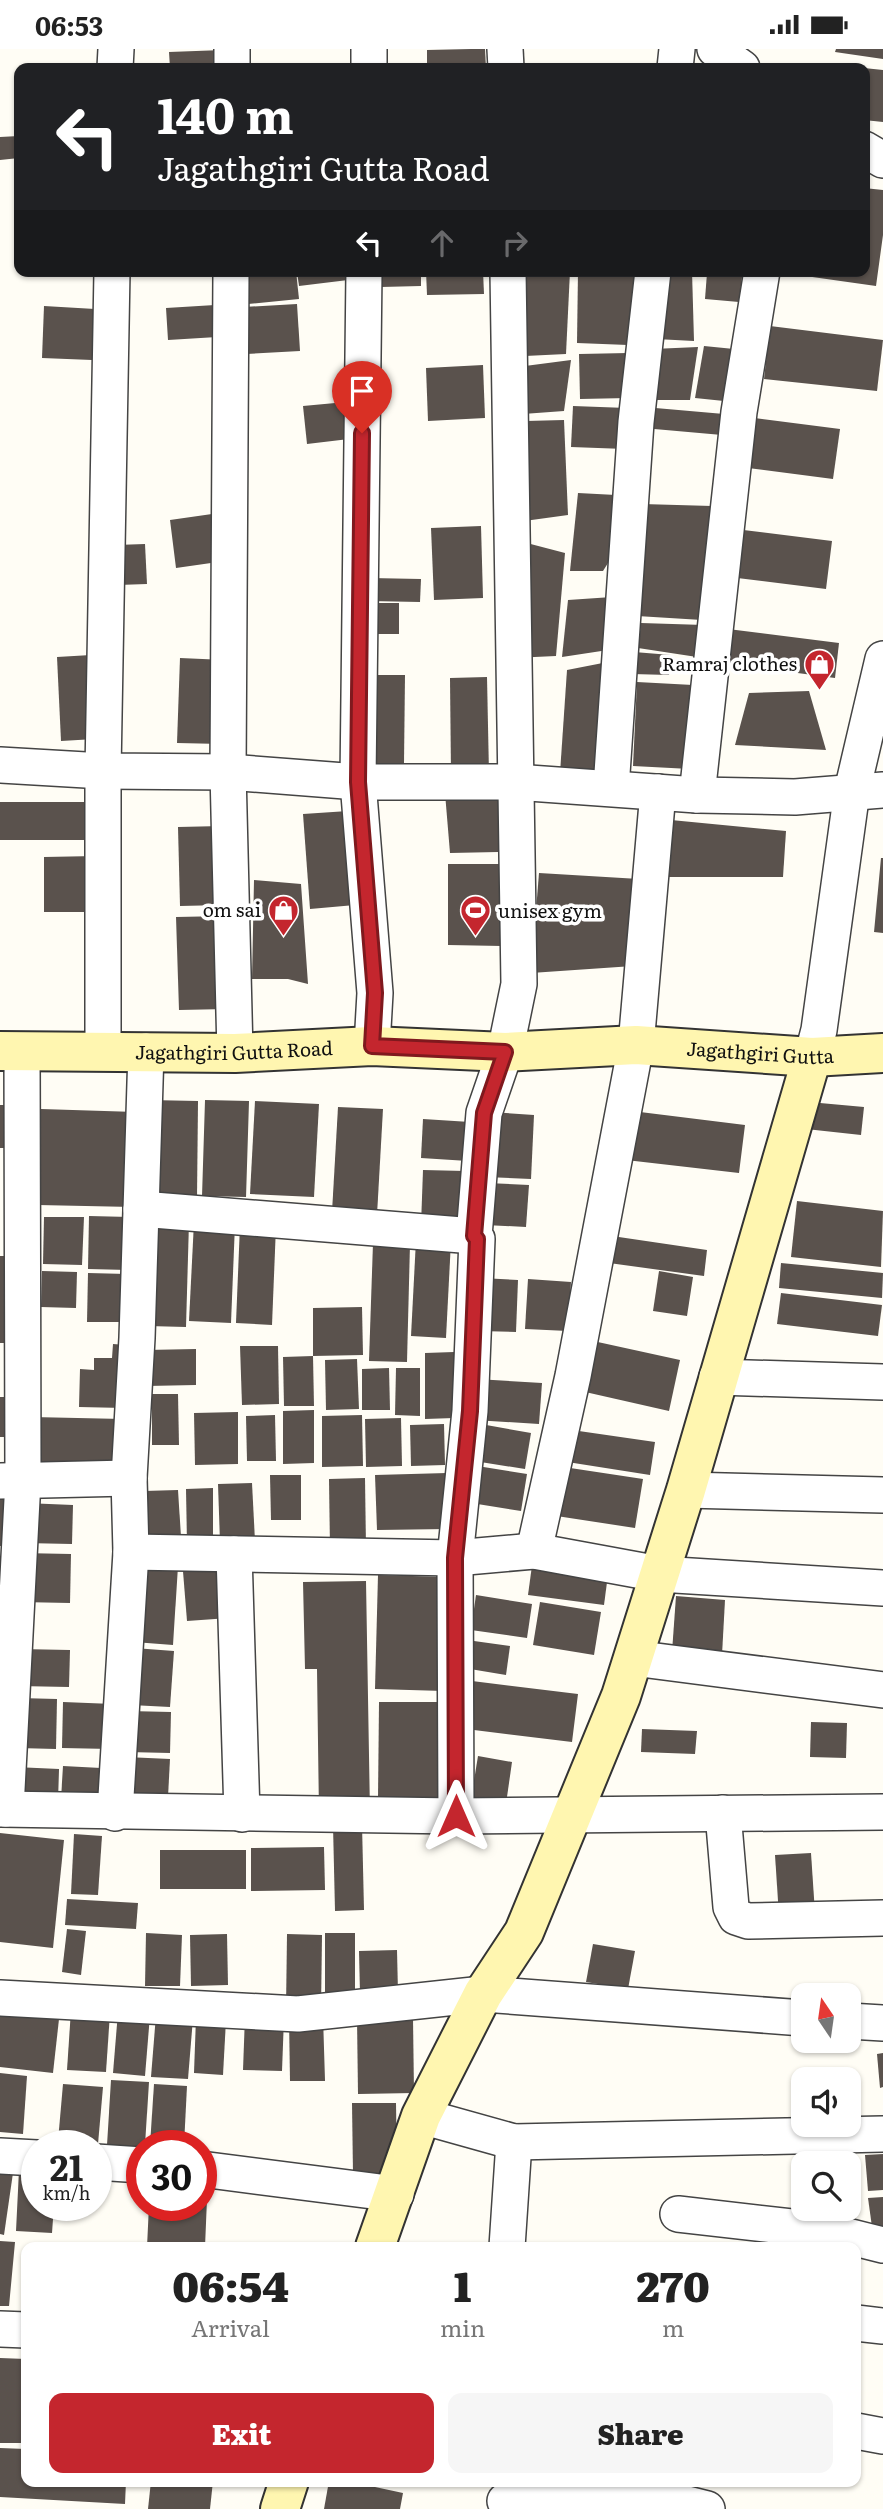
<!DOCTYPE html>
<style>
:root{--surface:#fff;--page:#f6f6f6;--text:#222;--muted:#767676;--accent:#c4262e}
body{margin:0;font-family:Literata,serif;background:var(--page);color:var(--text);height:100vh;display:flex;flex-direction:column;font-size:26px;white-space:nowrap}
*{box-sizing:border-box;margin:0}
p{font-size:23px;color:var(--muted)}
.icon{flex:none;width:38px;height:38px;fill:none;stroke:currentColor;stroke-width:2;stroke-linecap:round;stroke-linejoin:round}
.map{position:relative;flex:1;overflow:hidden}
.drawer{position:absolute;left:21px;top:2193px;width:840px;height:245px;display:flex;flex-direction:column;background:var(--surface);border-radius:14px;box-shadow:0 2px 5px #0004}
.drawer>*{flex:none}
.top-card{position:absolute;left:14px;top:14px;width:856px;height:214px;border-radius:14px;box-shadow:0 2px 5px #0004;background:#202124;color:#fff;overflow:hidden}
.needle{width:46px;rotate:347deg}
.fabs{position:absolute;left:791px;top:1934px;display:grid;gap:14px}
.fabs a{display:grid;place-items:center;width:70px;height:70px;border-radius:14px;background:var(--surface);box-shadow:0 2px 5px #0004;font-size:35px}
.speed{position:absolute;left:21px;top:2081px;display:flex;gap:14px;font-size:35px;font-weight:700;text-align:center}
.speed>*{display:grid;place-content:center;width:91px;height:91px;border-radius:50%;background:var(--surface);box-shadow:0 2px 5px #0004;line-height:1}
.speed small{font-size:18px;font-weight:400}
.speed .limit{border:10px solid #d22;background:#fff;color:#111}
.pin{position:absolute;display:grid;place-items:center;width:60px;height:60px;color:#fff;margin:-72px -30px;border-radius:50% 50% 50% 0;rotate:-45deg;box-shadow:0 0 7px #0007}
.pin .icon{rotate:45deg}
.me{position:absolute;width:77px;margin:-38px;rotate:0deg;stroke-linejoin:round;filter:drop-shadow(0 0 5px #0008)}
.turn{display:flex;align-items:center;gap:24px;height:147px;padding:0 28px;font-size:32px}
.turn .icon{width:91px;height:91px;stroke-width:2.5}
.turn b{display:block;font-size:49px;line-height:60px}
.lanes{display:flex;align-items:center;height:66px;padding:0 28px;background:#0003;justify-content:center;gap:35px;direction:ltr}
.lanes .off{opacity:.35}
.eta{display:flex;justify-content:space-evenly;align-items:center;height:119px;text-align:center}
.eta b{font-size:42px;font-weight:800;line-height:49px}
.action{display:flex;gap:14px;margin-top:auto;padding:14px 28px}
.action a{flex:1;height:80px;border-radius:14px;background:var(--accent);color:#fff;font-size:28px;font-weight:800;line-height:80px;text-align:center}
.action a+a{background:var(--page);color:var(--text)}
.status{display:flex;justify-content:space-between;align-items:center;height:49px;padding:0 35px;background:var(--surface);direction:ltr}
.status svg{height:19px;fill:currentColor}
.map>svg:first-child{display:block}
.building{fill:#5a524d}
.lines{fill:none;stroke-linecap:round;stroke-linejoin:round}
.street-casing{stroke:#444;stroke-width:38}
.secondary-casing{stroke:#333;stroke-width:42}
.street{stroke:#fff;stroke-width:35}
.secondary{stroke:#fff6b0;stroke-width:38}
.route-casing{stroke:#7f191e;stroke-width:18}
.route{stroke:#c4262e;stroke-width:12}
.labels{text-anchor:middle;stroke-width:7;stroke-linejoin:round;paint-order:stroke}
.poi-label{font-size:19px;fill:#111;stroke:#fff;text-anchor:end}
.street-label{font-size:19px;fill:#111;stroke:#fff}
</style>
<div class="status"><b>06:53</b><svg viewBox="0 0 49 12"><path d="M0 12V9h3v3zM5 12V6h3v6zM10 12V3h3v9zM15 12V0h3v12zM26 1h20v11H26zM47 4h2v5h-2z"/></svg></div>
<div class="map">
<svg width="883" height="2460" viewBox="0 0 883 2460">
<rect width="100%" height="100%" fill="#fffdf5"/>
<g class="building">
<path d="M471 0H485L486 19H427V1Z"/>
<path d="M836 0H883V10L835 3Z"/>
<path d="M223 1 224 19H170L169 3Z"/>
<path d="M864 19 883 21V73L864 71Z"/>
<path d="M19 87V109L0 111V88Z"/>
<path d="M864 139 883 141V186L876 237 784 224 864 222Z"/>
<path d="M245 222H296L299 250 248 255Z"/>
<path d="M297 222H347L348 231 299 237Z"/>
<path d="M380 222H421V237L381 238Z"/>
<path d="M426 222H483L484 245 427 246Z"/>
<path d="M526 222H570L566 305 525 307Z"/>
<path d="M578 222H636L628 296 577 294Z"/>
<path d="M666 222H692L694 292 656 290Z"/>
<path d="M707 224 742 228 739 253 705 250Z"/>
<path d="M297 255 300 302 246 305 243 258Z"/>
<path d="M215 256 217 288 168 291 166 259Z"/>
<path d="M44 257 95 260 92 311 42 309Z"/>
<path d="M770 277 883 291 877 342 764 330Z"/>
<path d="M704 297 734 300 724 352 695 349Z"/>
<path d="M698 298 690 351H649L653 300Z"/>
<path d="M628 304V349L580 350 579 305Z"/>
<path d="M571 311 564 362 523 365 525 317Z"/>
<path d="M483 316 485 369 428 372 426 319Z"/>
<path d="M346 353 349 390 307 395 303 357Z"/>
<path d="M573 357 627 359 625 400 571 398Z"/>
<path d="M644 358 724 365 722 386 643 379Z"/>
<path d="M747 368 840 380 833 430 740 418Z"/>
<path d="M564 371 568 466 517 473 526 372Z"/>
<path d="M578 444 616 446 613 506 603 522H570Z"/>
<path d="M642 455 712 457 702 571 637 567Z"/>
<path d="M212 465 218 513 176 519 170 471Z"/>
<path d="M481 477 483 549 434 551 431 479Z"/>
<path d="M727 479 832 492 826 540 721 527Z"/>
<path d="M523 493 565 504 556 607 513 609Z"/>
<path d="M145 495 147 535 118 536 116 496Z"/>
<path d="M370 529 421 530 420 553 369 552Z"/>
<path d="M612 548 608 601 562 608 568 551Z"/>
<path d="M370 554H399V585H371Z"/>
<path d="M641 574 704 576 697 608 638 599Z"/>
<path d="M728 580 839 594 835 629 724 614Z"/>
<path d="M634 603 671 606 669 626 632 625Z"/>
<path d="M91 606 95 690 61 692 57 608Z"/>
<path d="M180 609 225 611 222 695 177 694Z"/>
<path d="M613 612 609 724H560L567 621Z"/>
<path d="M366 626H405L404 714H365Z"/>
<path d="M487 628 489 725H451L450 629Z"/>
<path d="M637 633 693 636 690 720 633 717Z"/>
<path d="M809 642 826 701 735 696 749 644Z"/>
<path d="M498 739V803L450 804 445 744Z"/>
<rect x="0" y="753" width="95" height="38"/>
<path d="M348 762 355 856 310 860 303 765Z"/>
<path d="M671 771 786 782 783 828H668Z"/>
<path d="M222 777 223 856 180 857 178 778Z"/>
<path d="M96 807 97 863H44V808Z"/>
<path d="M881 809H883V884L874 883Z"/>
<path d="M448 815H501L502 897 448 896Z"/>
<path d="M539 824 639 830 633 917 531 924Z"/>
<path d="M254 831 301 835 308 935 288 930H252Z"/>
<path d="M225 867 227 960 179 961 176 868Z"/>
<path d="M149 1051 198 1052 197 1149H148Z"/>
<path d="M205 1051 249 1052 246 1148 202 1147Z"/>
<path d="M255 1052 319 1055 314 1148 250 1145Z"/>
<path d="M809 1053 864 1058 861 1086 806 1080Z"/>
<path d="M0 1056H10L9 1099H0Z"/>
<path d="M338 1058 383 1060 377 1166 332 1163Z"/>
<path d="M41 1060 136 1063 133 1158 38 1156Z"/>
<path d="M632 1062 745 1076 739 1124 626 1111Z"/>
<path d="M490 1063 534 1066 531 1130 486 1128Z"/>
<path d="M423 1070 470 1073 468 1112 421 1109Z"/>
<path d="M423 1121 465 1122V1177L421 1176Z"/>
<path d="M487 1134 529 1136 526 1178 485 1176Z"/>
<path d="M797 1152 883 1162 881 1218 791 1208Z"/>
<path d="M89 1167 130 1168 128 1221 88 1220Z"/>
<path d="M44 1168H84L82 1216 43 1215Z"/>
<path d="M151 1172 189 1173 186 1278 148 1277Z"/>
<path d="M194 1173 235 1175 231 1274 189 1272Z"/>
<path d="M240 1176 276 1177 272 1276 236 1274Z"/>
<path d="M612 1187 707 1201 704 1227 609 1214Z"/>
<path d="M416 1191 451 1192 446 1289 411 1287Z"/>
<path d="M373 1194 410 1195 407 1313 369 1312Z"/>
<path d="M0 1207H15L12 1294H0Z"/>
<path d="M781 1214 883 1224 882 1249 779 1239Z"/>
<path d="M42 1222 77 1223 76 1259 41 1258Z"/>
<path d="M659 1222 693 1228 687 1267 653 1262Z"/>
<path d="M88 1224 127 1225 126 1273H87Z"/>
<path d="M481 1229 518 1231 516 1283 479 1282Z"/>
<path d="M528 1230 571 1233 568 1282 525 1280Z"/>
<path d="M781 1244 882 1256 878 1287 777 1275Z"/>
<path d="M362 1258 363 1306 313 1307V1259Z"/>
<path d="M584 1290 680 1311 669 1362 572 1340Z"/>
<path d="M113 1295 126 1296 124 1359 79 1358 80 1320 94 1321V1309H112Z"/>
<path d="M240 1297H278L279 1355 242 1356Z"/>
<path d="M196 1300V1336L147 1337 146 1301Z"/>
<path d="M454 1303V1369L425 1370V1304Z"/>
<path d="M313 1307 314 1357H284L283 1308Z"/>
<path d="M357 1310 359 1360 326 1361 325 1311Z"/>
<path d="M389 1319 390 1361H362V1320Z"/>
<path d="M396 1319H420V1367L395 1366Z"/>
<path d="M476 1330 542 1334 539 1375 474 1371Z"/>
<path d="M152 1345H178L179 1396H152Z"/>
<path d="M0 1348H5L4 1388H0Z"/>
<path d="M314 1361V1414L283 1415V1362Z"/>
<path d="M238 1363V1415L195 1416 194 1364Z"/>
<path d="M275 1366 276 1412H247L246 1367Z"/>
<path d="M362 1366 363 1417 322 1418V1367Z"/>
<path d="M32 1368 123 1370 122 1423 31 1420Z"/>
<path d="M401 1369 402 1417 366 1418 365 1370Z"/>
<path d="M475 1374 531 1384 525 1420 468 1411Z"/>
<path d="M444 1375 445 1416 411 1417 410 1376Z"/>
<path d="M565 1380 655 1393 650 1426 561 1412Z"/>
<path d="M471 1416 527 1425 521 1462 465 1453Z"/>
<path d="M557 1417 643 1430 635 1479 550 1466Z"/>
<path d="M447 1424 448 1480 377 1481 375 1426Z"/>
<path d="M270 1426H301V1471H271Z"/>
<path d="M365 1429 366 1499 330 1500 329 1430Z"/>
<path d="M252 1434 255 1492 220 1493 218 1435Z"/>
<path d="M213 1439V1494L187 1495 186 1440Z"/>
<path d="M178 1441 181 1488 146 1490 144 1442Z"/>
<path d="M0 1448 7 1449 4 1497H0Z"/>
<path d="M25 1454 73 1456 72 1495 24 1494Z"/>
<path d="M21 1504 71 1505 70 1554 20 1553Z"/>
<path d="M225 1507 229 1569 187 1572 182 1510Z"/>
<path d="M533 1509 609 1518 604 1556 528 1546Z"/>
<path d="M139 1514 178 1517 173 1596 134 1593Z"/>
<path d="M378 1526 447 1528 444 1642 375 1640Z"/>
<path d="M366 1532 370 1764 319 1765 317 1620H305L303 1533Z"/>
<path d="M476 1546 532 1555 527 1589 471 1581Z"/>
<path d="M676 1547 725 1551 722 1606 672 1603Z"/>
<path d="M540 1553 601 1563 594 1606 533 1596Z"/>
<path d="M474 1592 510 1597 506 1626 470 1620Z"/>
<path d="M134 1599 174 1602 170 1658 131 1656Z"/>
<path d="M20 1600 70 1601 69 1638 18 1637Z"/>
<path d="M472 1632 578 1645 572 1693 466 1680Z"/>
<path d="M19 1649 57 1650 56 1700 18 1699Z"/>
<path d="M63 1653 113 1655 111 1700 62 1699Z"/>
<path d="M379 1653H444V1749H378Z"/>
<path d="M128 1662 171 1663 170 1704 127 1703Z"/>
<path d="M811 1673 847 1674 846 1709 810 1708Z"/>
<path d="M642 1680 697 1682 695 1705 641 1703Z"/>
<path d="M478 1707 512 1713 506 1755 471 1750Z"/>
<path d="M126 1708 170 1710 168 1748H125Z"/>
<path d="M63 1717 101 1719 99 1752 61 1750Z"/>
<path d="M15 1718 59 1720 58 1752 13 1749Z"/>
<path d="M362 1775 364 1861 335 1862 333 1776Z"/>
<path d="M0 1784 64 1791 53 1899 0 1893Z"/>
<path d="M74 1785 102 1787 98 1846 71 1845Z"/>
<path d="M324 1798 325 1841 251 1842V1799Z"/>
<rect x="160" y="1801" width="86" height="39"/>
<path d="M811 1804 815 1864 779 1867 775 1806Z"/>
<path d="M67 1850 138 1854 136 1880 65 1876Z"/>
<path d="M67 1880 86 1882 81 1926 62 1923Z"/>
<path d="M146 1884 182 1886 180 1937H145Z"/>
<rect x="325" y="1884" width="30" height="69"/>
<path d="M227 1885 228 1936 191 1937 190 1886Z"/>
<path d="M287 1885 322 1886 321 1961 286 1960Z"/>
<path d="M593 1895 635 1902 628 1940 586 1933Z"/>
<path d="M397 1901 398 1944 360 1945 359 1902Z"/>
<path d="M0 1954 60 1961 53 2024 0 2018Z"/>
<path d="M71 1961 110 1964 106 2023 67 2021Z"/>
<path d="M118 1963 150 1966 145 2027 113 2024Z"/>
<path d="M156 1966 193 1969 188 2030 151 2028Z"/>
<path d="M245 1967 284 1969 282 2022 243 2021Z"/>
<path d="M323 1968 325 2032H290L289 1969Z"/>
<path d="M196 1969 226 1971 223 2026 194 2024Z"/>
<path d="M357 1969H413L414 2044 358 2045Z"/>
<path d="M883 2004V2038L880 2039 877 2005Z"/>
<path d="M0 2024 27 2027 23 2085 0 2083Z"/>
<path d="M111 2031 149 2033 145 2096 142 2098 107 2096Z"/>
<path d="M63 2035 103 2038 98 2095 58 2092Z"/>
<path d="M154 2035 187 2037 184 2096H150Z"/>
<path d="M352 2054H396L397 2124 353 2125Z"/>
<path d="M883 2105V2141L868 2142 865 2106Z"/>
<path d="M0 2115 14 2117 4 2186 0 2185Z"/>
<path d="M19 2121H37V2156H54L52 2184 16 2182Z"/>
<path d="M201 2126H208L205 2198H147L149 2156H201Z"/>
<path d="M883 2148V2177L872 2178 868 2149Z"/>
<path d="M0 2192 15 2193 9 2257H0Z"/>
<path d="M52 2194 92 2196V2198H52Z"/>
<path d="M0 2309 26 2310V2394H0Z"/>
<path d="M0 2399 26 2400V2432H126L125 2455 0 2448Z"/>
<path d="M151 2432H213L210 2460H148Z"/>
<path d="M329 2432H347L403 2444 400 2460H324Z"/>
</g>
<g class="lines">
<defs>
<g id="street">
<path d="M505 0 506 19"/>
<path d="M715 0 742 19"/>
<path d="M115 19 116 0"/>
<path d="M232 19V0"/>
<path d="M369 19V0"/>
<path d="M675 19 677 0"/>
<path d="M864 100 883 111"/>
<path d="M231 222 228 723 235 1004"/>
<path d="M364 222 358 733 375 944 372 997"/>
<path d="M0 716 103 722 228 723 358 733H515L697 746 795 748 883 741"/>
<path d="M611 739 636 373 653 222"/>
<path d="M697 746 739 363 762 222"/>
<path d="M103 1001V722L112 222"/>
<path d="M812 1008 819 981 852 742 883 610"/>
<path d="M141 1160 474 1187"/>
<path d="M717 1328 883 1333"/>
<path d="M0 1432 129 1429"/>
<path d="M686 1441 883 1446"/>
<path d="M534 1502 573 1327 636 996 658 743"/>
<path d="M131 1503 455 1509 534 1502 659 1525 883 1539"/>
<path d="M234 1505 242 1765"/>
<path d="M633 1609 883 1641"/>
<path d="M0 1760 456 1767 883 1763"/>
<path d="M6 1760 23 1431 22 1002"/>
<path d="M115 1764 131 1503 129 1429 137 1289 146 1002"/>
<path d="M723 1764 731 1858 736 1868 748 1872 883 1869"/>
<path d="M456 1767 455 1509 470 1362 477 1190 474 1187 484 1064 505 1003 519 935 508 222"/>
<path d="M0 1949 298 1965 483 1945 803 1969"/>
<path d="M849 1972 883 1974"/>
<path d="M421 2067 514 2093 883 2085"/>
<path d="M0 2107 37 2109"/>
<path d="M96 2113 142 2116"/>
<path d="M201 2120 396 2145"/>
<path d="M678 2165 827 2182 883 2196"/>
<path d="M507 2198 514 2093"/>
<path d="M856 2274 883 2277"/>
<path d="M0 2280 26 2281"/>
<path d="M856 2382 883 2387"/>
<path d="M505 2452 687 2455 707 2460"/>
</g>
<g id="secondary">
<path id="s1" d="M0 1002 235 1004 372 997 505 1003 636 996 812 1008 883 1004"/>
<path d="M375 2198 421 2067 483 1945 524 1883 621 1647 686 1441 812 1008"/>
<path d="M280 2460 289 2432"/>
</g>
</defs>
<use href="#street" class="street-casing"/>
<use href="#secondary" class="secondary-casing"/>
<use href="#street" class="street"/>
<use href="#secondary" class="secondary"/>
</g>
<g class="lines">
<defs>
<path id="route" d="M362 384 358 733 375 944 372 997 505 1003 484 1064 474 1187 477 1190 470 1362 455 1509 456 1767"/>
</defs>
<use href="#route" class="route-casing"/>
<use href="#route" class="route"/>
</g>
<defs>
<symbol id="shop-pin" viewBox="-11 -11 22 30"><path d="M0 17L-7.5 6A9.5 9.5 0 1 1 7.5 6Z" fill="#c4262e" stroke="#fff"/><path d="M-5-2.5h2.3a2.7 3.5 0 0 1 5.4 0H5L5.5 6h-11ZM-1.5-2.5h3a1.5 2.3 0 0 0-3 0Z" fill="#fff"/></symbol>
<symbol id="stadium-pin" viewBox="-11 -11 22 30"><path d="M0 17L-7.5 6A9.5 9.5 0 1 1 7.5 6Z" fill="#c4262e" stroke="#fff"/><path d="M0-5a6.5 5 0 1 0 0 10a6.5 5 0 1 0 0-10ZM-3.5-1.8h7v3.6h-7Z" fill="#fff"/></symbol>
</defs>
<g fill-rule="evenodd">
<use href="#shop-pin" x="802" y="598" width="35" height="47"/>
<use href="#shop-pin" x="266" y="844" width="35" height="47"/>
<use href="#stadium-pin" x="458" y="844" width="35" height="47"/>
</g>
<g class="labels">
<g class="poi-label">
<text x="797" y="622">Ramraj clothes</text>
<text x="261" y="868">om sai</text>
<text x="498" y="869" text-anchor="start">unisex gym</text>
</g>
<g class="street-label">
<text dy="7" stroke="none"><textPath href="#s1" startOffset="234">Jagathgiri Gutta Road</textPath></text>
<text dy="7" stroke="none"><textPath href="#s1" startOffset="761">Jagathgiri Gutta</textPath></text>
</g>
</g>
</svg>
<div class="fabs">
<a><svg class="needle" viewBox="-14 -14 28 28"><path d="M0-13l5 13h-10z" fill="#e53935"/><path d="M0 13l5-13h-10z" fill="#767676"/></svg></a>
<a><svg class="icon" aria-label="sound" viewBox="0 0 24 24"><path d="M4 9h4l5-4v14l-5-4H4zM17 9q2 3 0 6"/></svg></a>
<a><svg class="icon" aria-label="search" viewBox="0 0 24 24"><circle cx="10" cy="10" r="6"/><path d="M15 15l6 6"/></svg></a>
</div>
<div class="speed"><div>21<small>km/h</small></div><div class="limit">30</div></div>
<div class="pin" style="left:362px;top:384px;background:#d93025"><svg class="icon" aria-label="arrive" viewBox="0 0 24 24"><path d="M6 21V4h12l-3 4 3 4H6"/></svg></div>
<svg class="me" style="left:456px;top:1767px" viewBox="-20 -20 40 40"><path d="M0-17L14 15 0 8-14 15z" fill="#c4262e" stroke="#fff" stroke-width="4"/></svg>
<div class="top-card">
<div class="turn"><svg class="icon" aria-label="left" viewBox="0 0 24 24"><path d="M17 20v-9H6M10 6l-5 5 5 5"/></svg><div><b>140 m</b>Jagathgiri Gutta Road</div></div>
<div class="lanes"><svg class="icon" aria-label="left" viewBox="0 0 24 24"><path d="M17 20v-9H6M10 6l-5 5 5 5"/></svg><svg class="icon off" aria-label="ahead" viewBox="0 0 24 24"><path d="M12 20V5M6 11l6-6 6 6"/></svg><svg class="icon off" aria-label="right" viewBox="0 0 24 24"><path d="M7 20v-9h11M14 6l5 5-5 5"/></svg></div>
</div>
<section class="drawer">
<div class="eta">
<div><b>06:54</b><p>Arrival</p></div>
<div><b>1</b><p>min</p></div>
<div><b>270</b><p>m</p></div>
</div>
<div class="action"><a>Exit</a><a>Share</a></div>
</section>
</div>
